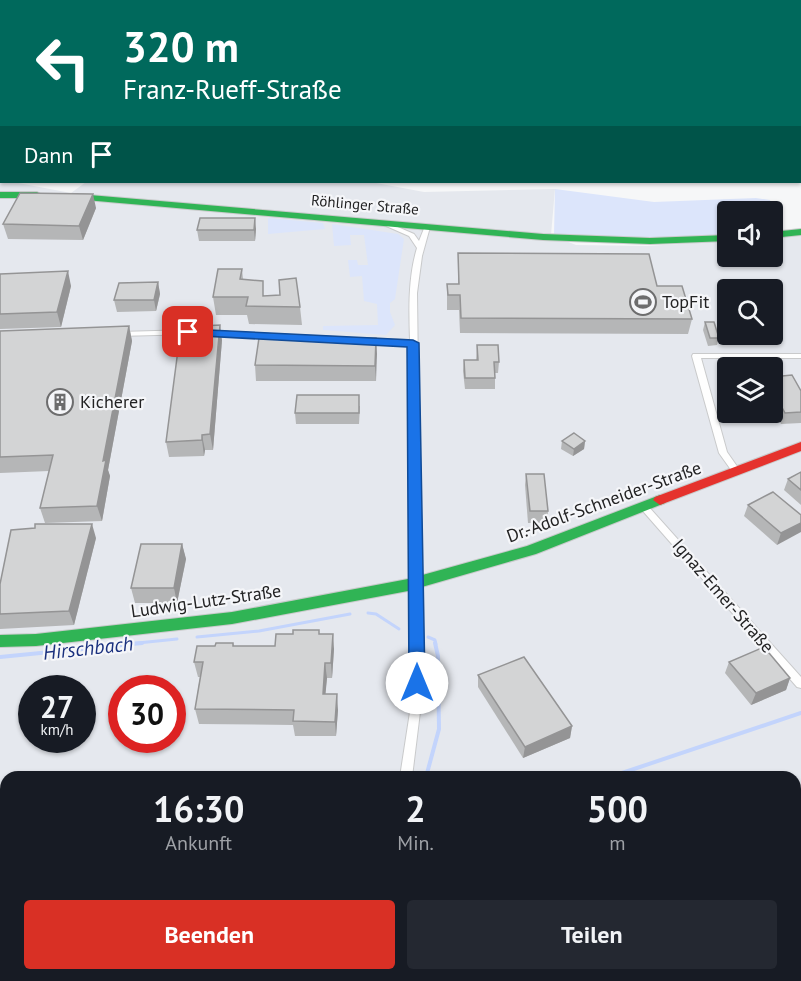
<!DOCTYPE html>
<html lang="de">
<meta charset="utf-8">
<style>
:root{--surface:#171b24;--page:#242831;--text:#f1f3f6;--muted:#9ea1a6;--accent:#d93025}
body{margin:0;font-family:"PT Sans",sans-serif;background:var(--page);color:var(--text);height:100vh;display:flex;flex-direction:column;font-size:22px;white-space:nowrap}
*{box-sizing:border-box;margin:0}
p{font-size:20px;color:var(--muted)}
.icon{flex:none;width:33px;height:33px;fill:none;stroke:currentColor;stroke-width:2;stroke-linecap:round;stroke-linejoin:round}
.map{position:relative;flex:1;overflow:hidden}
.details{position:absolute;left:0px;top:771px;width:801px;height:210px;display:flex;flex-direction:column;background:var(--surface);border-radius:18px 18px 0 0;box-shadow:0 2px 4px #0004}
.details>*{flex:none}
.top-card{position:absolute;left:0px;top:0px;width:801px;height:183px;box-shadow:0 2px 4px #0004;background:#00695c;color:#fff;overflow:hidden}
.fabs{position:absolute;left:717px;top:201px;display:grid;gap:12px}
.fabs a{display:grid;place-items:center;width:66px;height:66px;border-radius:6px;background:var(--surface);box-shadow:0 2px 4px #0004;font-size:30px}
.speed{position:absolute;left:18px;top:675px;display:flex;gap:12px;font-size:30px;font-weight:700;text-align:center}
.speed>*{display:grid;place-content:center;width:78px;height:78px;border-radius:50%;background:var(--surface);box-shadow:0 2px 4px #0004;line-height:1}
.speed small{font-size:15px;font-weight:400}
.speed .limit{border:9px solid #d22;background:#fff;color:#111}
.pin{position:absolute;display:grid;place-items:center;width:51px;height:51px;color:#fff;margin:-26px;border-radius:12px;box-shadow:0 3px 9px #0006}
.me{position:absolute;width:66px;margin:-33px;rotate:0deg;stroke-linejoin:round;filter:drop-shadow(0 0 4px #0008)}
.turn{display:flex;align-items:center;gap:21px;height:126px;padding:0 24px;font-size:27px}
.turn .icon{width:78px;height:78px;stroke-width:2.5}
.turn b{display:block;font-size:42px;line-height:51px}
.then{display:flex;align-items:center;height:57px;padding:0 24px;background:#0003;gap:12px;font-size:22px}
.eta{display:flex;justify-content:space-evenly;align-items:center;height:102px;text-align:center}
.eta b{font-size:36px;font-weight:700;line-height:42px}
.primary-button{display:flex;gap:12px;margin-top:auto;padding:12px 24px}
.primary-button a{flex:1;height:69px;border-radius:6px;background:var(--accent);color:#fff;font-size:24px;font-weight:700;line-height:69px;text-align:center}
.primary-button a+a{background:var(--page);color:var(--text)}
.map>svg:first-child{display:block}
.built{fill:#e5e8ee;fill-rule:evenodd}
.green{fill:#dce5fb}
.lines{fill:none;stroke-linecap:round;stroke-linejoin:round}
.stream-far2{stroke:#c3d4fc;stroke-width:2}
.stream-far1{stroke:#c3d4fc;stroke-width:3}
.stream{stroke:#c3d4fc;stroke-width:4}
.street-casing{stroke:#c9cacb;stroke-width:2}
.fast-casing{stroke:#c9cacb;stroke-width:2}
.jam-casing{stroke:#c9cacb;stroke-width:2}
.street{fill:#fefefe;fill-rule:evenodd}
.fast{fill:#30b455;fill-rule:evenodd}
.jam{fill:#e5322d;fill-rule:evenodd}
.wall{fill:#b5b6b7}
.shaded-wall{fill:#949495}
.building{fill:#d3d4d5;stroke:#949495;stroke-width:1.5}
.route{fill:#1a73e8;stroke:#114b97;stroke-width:1.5}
.labels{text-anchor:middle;stroke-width:4.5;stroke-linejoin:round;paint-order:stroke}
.far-street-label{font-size:15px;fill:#232324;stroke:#f5f6f9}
.poi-label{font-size:18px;fill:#232324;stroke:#f5f6f9;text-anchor:start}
.street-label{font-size:18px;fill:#232324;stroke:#f5f6f9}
.water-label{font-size:20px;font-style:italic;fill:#1a307e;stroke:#f5f6f9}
</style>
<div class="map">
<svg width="801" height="981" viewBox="0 0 801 981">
<rect width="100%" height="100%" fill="#f6f7f8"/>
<path class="built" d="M0 0 18 1 2 2V182H13L71 193 86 182H371L424 192 555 189 551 235 576 245 647 246 727 241 728 256H772L773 238 801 236V981H0ZM728 290H772V334H728ZM728 368H772V412H728ZM32 688H82V740H32ZM122 688H172V740H122ZM6 777H795V975H6Z"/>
<g class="green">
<path d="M555 189 654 202 756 198 770 200 771 203 783 206 774 232 772 212H728L727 235 679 238 554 235Z"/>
<path d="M268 218 323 223 325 229 268 234Z"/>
<path d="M332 224 398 234 404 239 395 299 390 303V312L395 325 386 335 323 330V326L378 325 377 304 364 301 362 276 350 277 348 260H357L358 265H368L364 235H350L351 245 334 246Z"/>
</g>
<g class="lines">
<path class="stream-far2" d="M204 2 206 0"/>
<g class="stream-far1">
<path d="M368 613 376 614 399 629"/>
<path d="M197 637 259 631 350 614"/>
<path d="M428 637 435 640 436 644"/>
<path d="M128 644 177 639"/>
</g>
<g class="stream">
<path d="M0 657 142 643"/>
<path d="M426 777 439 729 438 656 435 643"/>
<path d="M610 777 801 713"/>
</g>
<defs>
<g id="street">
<path d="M386 222 414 234 419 241 425 226H429L430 227 422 256 417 293 422 683 420 712 412 777H400L410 712 412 683 410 345 364 342 360 340 364 338 410 340C409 310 408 278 417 248L409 236 384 225 383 224Z"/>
<path d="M192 330 196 332 195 334 119 336 115 334 119 332Z"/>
<path d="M206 331 339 337 343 339 339 341 209 335 205 333Z"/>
<path d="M693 354H801V358H701L727 452 741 472 740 474H734L719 453 692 356Z"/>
<path d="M645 505 648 506 801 677V688L797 687 642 510 640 508Z"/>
<path d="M795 802 801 803V813L795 812Z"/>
<path d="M314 975H327L325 981H312Z"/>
</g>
<g id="fast">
<path d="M0 192H37L42 195 37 198H0Z"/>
<path d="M78 194 543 234 650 238 728 235V241L650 244 543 240 74 199V195Z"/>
<path d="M801 229V235L772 238V232Z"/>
<path d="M660 495 667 500 665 503 536 554 408 591 232 624 36 646 0 647V635L36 634 232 612 408 579 527 546Z"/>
</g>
<path id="jam" d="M801 442V451L665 503 660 505 653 500 655 497Z"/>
</defs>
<use href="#street" class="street-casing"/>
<use href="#fast" class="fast-casing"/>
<use href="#jam" class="jam-casing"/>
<use href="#street" class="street"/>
<use href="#fast" class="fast"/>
<use href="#jam" class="jam"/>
</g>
<g class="wall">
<path d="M96 208 83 240 8 239 3 224Z"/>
<path d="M256 229 255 241H199L197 230Z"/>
<path d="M458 253 657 286 692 319 688 334 460 333 459 310H447V284H458Z"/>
<path d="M242 269 243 279 264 296 300 307 302 325 249 324 247 315H216L213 297Z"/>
<path d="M0 274 71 286 61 327 0 329Z"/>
<path d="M158 282 160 294 156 311 117 312 114 300Z"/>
<path d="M705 322 719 338 717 345 708 346 703 330Z"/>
<path d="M129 326 132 341 108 470 110 476 102 521 45 523 40 508 49 471 0 473V331Z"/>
<path d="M376 338V381H256L255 365Z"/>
<path d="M222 340 213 450H205L204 456 169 457 166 442Z"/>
<path d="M477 345 499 362 498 373H495V389H465L463 371 464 360H476Z"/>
<path d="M772 377 801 391V423L781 424 772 408Z"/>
<path d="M360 406 359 424H296L295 413Z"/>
<path d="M562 441H585L584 449 573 456 561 449Z"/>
<path d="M801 472V505L784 490 788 479Z"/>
<path d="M526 474 548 511 547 523H528L525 485Z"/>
<path d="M748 505 801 515 777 545 744 516Z"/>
<path d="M96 538 74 625 0 629V584Z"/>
<path d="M182 544 186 559 177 603H135L131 588Z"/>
<path d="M320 634 334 649 332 678H327L325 694 338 710 336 736H295L293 725 199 724 195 709 200 677H198L194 662 215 646 233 643 234 646H275Z"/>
<path d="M729 662 790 678 786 690 751 705 725 673Z"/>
<path d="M478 675 572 726 570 738 523 758 478 687Z"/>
<rect x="0" y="847" width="6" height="84"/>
</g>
<g class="shaded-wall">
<path d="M93 194 96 208 83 240 79 226Z"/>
<path d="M255 218 256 229 255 241 254 230Z"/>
<path d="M68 271 71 286 61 327 57 312Z"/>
<path d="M158 282 160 294 156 311 154 300Z"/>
<path d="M220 325 222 340 213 450 210 434Z"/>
<path d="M129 326 132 341 108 470 110 476 102 521 97 506 103 461Z"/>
<path d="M376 338 377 354 376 381 375 366Z"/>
<path d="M202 435 205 450 204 456 202 440Z"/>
<path d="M585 441 584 449 573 456 574 449Z"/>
<path d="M801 523V532L777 545 781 533Z"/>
<path d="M92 524 96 538 74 625 69 611Z"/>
<path d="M182 544 186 559 177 603 174 588Z"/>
<path d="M333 634 334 649 332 678 331 663Z"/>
<path d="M325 663 327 678 324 710 323 694Z"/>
<path d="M790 678 786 690 751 705 756 693Z"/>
<path d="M337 694 338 710 336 736 335 722Z"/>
<path d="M572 726 570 738 523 758 525 747Z"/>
</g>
<g class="building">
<path d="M20 193 93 194 79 226 3 224Z"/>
<path d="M200 218H255L254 230H197Z"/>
<path d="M458 253 649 254 657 286H682L692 319 461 318 460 295H448L447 284H459Z"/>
<path d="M218 269H242L240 279 263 281V296L280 295 279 280 296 278 300 307 246 306 248 297H213Z"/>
<path d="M68 271 57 312 0 314V274Z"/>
<path d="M158 282 154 300H114L119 283Z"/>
<path d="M705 322H714L719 338H710Z"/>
<path d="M220 325 210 434 202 435V440L166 442 181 327Z"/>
<path d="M129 326 103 461 106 460 97 506 40 508 53 455 0 457V331Z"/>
<path d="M259 338H376L375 366 255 365Z"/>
<path d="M477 345H498L499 362H494L495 378H465L464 360H478Z"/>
<path d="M792 375 801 391V412L785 413 772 389V377Z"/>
<path d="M297 395H359V413H295Z"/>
<path d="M574 433 585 441 574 449 562 441Z"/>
<path d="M801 472V490L788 479Z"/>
<path d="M526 474H544L548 511H530Z"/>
<path d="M773 492 801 515V523L781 533 748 505Z"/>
<path d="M35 524H92L69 611 0 614V584L11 530 35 528Z"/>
<path d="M141 544H182L174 588H131Z"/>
<path d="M293 630H319V634H333L331 663H325L323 694H337L335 722 293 721 294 710 195 709 203 662H194L197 646H215L216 643H233V646H275L276 634H293Z"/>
<path d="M764 647 790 678 756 693 729 662Z"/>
<path d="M524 657 572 726 525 747 478 675Z"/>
<rect x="0" y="847" width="6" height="71"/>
</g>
<path class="route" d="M188 329 413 340 419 343 425 683 422 688 417 690 411 688 409 683 407 347 184 335V330Z"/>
<defs>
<symbol id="stadium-ring" viewBox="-11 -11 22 22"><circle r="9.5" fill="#f5f6f9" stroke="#6d6d6e" stroke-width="1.5"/><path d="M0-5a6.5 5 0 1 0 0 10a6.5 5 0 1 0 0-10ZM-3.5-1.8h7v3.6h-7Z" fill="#6d6d6e"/></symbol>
<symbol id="building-ring" viewBox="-11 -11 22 22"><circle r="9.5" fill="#f5f6f9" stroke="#6d6d6e" stroke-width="1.5"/><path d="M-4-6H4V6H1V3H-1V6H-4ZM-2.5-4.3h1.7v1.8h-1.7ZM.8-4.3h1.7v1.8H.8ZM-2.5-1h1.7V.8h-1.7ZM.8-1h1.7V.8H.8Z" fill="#6d6d6e"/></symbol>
</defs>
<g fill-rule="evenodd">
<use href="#stadium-ring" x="628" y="287" width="30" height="30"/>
<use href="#building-ring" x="45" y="387" width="30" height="30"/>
</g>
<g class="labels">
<g class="far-street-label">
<text transform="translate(365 205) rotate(5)" y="5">Röhlinger Straße</text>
</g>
<g class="poi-label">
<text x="662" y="308">TopFit</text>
<text x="80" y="408">Kicherer</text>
</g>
<g class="street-label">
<text transform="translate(604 502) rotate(-20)" y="6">Dr.-Adolf-Schneider-Straße</text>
<text transform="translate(723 596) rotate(49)" y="6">Ignaz-Emer-Straße</text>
<text transform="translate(206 601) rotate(-8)" y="6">Ludwig-Lutz-Straße</text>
</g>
<g class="water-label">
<text transform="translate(88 648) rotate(-6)" y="7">Hirschbach</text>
</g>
</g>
</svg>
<div class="fabs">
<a><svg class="icon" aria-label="sound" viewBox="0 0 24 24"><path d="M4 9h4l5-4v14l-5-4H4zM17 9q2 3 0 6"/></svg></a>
<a><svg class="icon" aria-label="search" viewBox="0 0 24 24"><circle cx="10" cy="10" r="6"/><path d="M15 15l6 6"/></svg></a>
<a><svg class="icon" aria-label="layers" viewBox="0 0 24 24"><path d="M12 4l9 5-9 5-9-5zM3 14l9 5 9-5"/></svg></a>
</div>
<div class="speed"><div>27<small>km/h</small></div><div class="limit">30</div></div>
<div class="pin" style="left:188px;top:332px;background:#d93025"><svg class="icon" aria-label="arrive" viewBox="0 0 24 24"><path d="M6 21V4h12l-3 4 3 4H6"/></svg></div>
<svg class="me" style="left:417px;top:683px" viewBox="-20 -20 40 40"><circle r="19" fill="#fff"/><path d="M0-13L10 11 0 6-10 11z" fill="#1a73e8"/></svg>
<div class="top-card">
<div class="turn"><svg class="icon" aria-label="left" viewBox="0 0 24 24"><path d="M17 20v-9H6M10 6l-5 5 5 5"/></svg><div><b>320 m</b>Franz-Rueff-Straße</div></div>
<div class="then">Dann<svg class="icon" aria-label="arrive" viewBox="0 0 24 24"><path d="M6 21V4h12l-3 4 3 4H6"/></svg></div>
</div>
<section class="details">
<div class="eta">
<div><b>16:30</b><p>Ankunft</p></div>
<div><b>2</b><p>Min.</p></div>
<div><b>500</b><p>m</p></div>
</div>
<div class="primary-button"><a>Beenden</a><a>Teilen</a></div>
</section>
</div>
